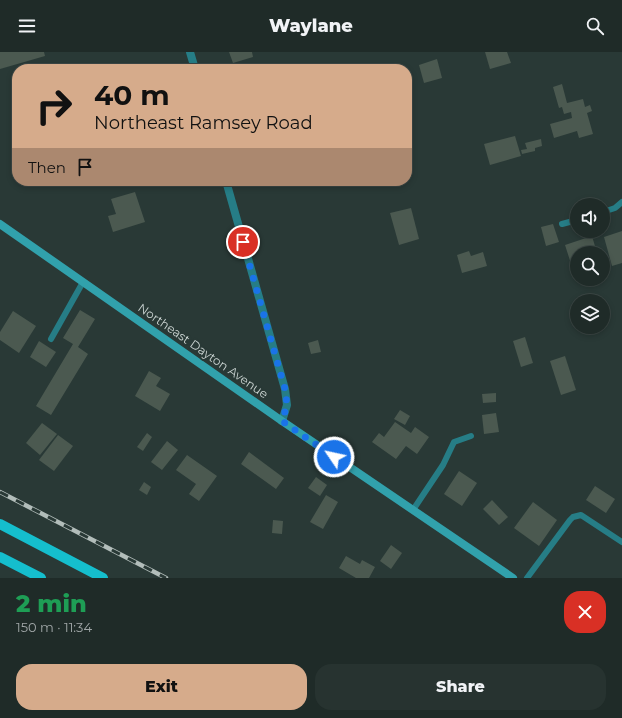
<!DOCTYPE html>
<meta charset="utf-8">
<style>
:root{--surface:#1f2b28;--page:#273330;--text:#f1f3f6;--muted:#a1a7a8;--line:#3c4745;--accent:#d6ab8b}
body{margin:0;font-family:Montserrat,sans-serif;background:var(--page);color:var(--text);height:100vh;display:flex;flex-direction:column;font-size:15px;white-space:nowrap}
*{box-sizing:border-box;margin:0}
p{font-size:13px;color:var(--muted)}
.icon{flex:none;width:22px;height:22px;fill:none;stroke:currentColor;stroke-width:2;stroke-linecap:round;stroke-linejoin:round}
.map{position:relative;height:526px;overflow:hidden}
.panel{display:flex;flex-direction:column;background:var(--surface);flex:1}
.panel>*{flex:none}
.hud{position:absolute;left:12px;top:12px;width:400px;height:122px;border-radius:16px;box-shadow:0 2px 6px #0003,0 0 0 1px var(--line);background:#d6ab8b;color:#111;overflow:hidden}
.fabs{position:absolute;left:570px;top:146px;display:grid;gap:8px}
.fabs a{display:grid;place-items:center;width:40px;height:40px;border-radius:50%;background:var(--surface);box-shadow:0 2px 6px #0003,0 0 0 1px var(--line);font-size:20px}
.pin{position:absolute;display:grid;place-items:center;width:34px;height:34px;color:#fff;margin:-17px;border:2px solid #fff;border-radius:50%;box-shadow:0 1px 4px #0007}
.me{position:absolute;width:44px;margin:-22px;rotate:304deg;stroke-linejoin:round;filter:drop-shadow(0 0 3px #0008)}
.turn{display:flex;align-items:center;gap:14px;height:84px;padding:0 16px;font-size:18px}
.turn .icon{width:52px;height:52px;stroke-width:2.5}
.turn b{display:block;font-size:28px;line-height:34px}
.then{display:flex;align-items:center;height:38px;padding:0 16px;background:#0003;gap:8px;font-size:15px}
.round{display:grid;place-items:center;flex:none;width:42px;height:42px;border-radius:16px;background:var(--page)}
.head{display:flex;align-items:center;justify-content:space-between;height:68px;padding:0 16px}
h1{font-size:24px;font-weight:800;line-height:30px;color:#1e9e55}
.action{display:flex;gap:8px;margin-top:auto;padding:8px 16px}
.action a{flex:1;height:46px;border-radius:16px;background:var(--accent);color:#111;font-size:16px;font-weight:800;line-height:46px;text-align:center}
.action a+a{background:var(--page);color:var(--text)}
header{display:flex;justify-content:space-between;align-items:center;height:52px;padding:0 16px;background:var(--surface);font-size:18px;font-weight:800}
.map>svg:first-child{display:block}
.building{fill:#4b5950}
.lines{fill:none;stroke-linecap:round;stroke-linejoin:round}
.lane{stroke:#267d86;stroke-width:6}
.street{stroke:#267d86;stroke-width:8}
.secondary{stroke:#31a1ac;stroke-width:8}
.primary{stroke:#15becd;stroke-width:10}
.rail-casing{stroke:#b2bdba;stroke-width:4.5}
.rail{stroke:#293936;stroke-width:3;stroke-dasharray:9;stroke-linecap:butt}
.route{stroke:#1a73e8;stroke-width:7;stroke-dasharray:0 12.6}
.labels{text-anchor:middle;stroke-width:4;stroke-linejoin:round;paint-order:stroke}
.street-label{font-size:12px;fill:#cbd4d2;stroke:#293936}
</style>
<header><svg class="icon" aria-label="menu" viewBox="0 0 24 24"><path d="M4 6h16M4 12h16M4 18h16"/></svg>Waylane<svg class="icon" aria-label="search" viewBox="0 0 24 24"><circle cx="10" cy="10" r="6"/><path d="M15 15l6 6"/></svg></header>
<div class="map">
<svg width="622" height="526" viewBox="0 0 622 526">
<rect width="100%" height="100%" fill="#293936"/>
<g class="building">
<path d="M0 0H44L45 4 0 17Z"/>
<path d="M229 0H252L253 5 233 11Z"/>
<path d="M485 0H507L511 11 490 17Z"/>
<path d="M437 7 442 26 424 31 419 13Z"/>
<path d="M247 12 249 17H231Z"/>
<path d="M562 32 567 51 583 47 585 55 590 53 592 59 587 61 593 82 579 86 577 79 554 86 550 72 572 66 571 60 564 62 562 55 559 56 553 35Z"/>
<path d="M515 84 521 104 490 113 484 92Z"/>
<path d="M541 87 542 94 535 96V99L522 102 521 98 527 97 525 91Z"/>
<path d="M135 140 145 170 113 180 108 164 116 162 111 147Z"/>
<path d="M411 156 419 187 399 193 390 161Z"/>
<path d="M553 172 559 190 546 194 541 175Z"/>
<path d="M622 179V211L612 214 604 185Z"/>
<path d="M592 184 597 201H577V219L574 221 565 193Z"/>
<path d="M469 199 471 204 483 200 487 214 462 221 457 203Z"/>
<path d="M80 258 95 267 78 295 88 302 51 363 36 354 73 292 63 286Z"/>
<path d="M13 259 36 274 19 301 0 288V280Z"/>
<path d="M525 285 533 311 521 315 513 289Z"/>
<path d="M318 288 321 300 311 302 308 291Z"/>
<path d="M39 289 56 300 46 315 30 305Z"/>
<path d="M565 304 576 338 561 343 550 309Z"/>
<path d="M149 319 161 326 156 334 170 342 160 359 135 344Z"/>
<path d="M496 341V350L483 351 482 342Z"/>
<path d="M400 358 410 364 405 373 394 367Z"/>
<path d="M496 361 499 380 484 382 482 363Z"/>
<path d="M395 370 411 381 415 375 429 385 417 402 406 394 396 407 372 390 379 381 384 385Z"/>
<path d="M42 371 57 382 40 403 26 391Z"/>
<path d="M147 381 152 385 143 399 137 395Z"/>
<path d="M58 383 73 394 54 419 39 408Z"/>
<path d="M167 389 178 398 162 418 151 410Z"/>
<path d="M249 400 284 426 276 437 241 412Z"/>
<path d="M187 403 217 424 199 449 189 442 196 432 176 418Z"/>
<path d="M459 419 477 431 462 454 444 442Z"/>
<path d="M316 425 327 433 320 444 308 436Z"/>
<path d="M144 430 151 435 147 443 139 438Z"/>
<path d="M595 434 615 447 606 461 586 448Z"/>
<path d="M326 443 338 450 323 477 310 470Z"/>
<path d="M492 448 508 465 499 473 483 457Z"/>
<path d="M533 450 557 468 539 494 514 476Z"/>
<path d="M273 468 283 469 282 482 272 481Z"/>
<path d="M391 493 402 501 391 517 380 509Z"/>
<path d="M346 504 360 512 362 508 375 515 369 526H356L339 516Z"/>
</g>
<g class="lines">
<g class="lane">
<path d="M603 160 615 156 622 150"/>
<path d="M562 172 577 168"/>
<path d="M51 287 83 230"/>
<path d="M413 458 443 413 454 390 471 384"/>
<path d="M527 526 570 468 573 465 581 463 622 490"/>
</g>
<g class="street">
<path d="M190 0 195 17"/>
<path d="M226 129 285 337 287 353 282 369"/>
</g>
<path class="secondary" d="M0 172 282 369 513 526"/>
<g class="primary">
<path d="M0 472 103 526"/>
<path d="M0 505 41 526"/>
</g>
<defs>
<path id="rail" d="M0 440 166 526"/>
</defs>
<use href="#rail" class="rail-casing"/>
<use href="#rail" class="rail"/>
</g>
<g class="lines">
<path class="route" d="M243 190 285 337 287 353 282 369 334 405"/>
</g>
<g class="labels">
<g class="street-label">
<text transform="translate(203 299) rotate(35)" y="4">Northeast Dayton Avenue</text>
</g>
</g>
</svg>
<div class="fabs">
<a><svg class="icon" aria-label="sound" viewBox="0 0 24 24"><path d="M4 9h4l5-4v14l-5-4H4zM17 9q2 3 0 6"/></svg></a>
<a><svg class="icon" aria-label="search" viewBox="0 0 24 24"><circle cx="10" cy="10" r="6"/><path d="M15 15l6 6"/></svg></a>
<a><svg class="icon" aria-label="layers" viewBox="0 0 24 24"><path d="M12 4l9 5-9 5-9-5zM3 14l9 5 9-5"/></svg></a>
</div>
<div class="pin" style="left:243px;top:190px;background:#d93025"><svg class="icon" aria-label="arrive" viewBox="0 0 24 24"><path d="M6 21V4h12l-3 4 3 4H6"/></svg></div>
<svg class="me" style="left:334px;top:405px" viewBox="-20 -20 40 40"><circle r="17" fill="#1a73e8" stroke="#fff" stroke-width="3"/><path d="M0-11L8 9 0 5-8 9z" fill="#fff"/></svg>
<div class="hud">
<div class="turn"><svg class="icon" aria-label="right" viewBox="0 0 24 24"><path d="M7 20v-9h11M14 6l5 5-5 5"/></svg><div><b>40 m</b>Northeast Ramsey Road</div></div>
<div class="then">Then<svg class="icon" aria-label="arrive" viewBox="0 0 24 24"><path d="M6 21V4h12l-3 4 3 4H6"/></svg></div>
</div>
</div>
<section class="panel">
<div class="head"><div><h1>2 min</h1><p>150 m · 11:34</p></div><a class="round" style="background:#d93025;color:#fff"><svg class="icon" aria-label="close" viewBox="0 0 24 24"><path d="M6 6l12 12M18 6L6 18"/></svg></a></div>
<div class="action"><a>Exit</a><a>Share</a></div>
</section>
